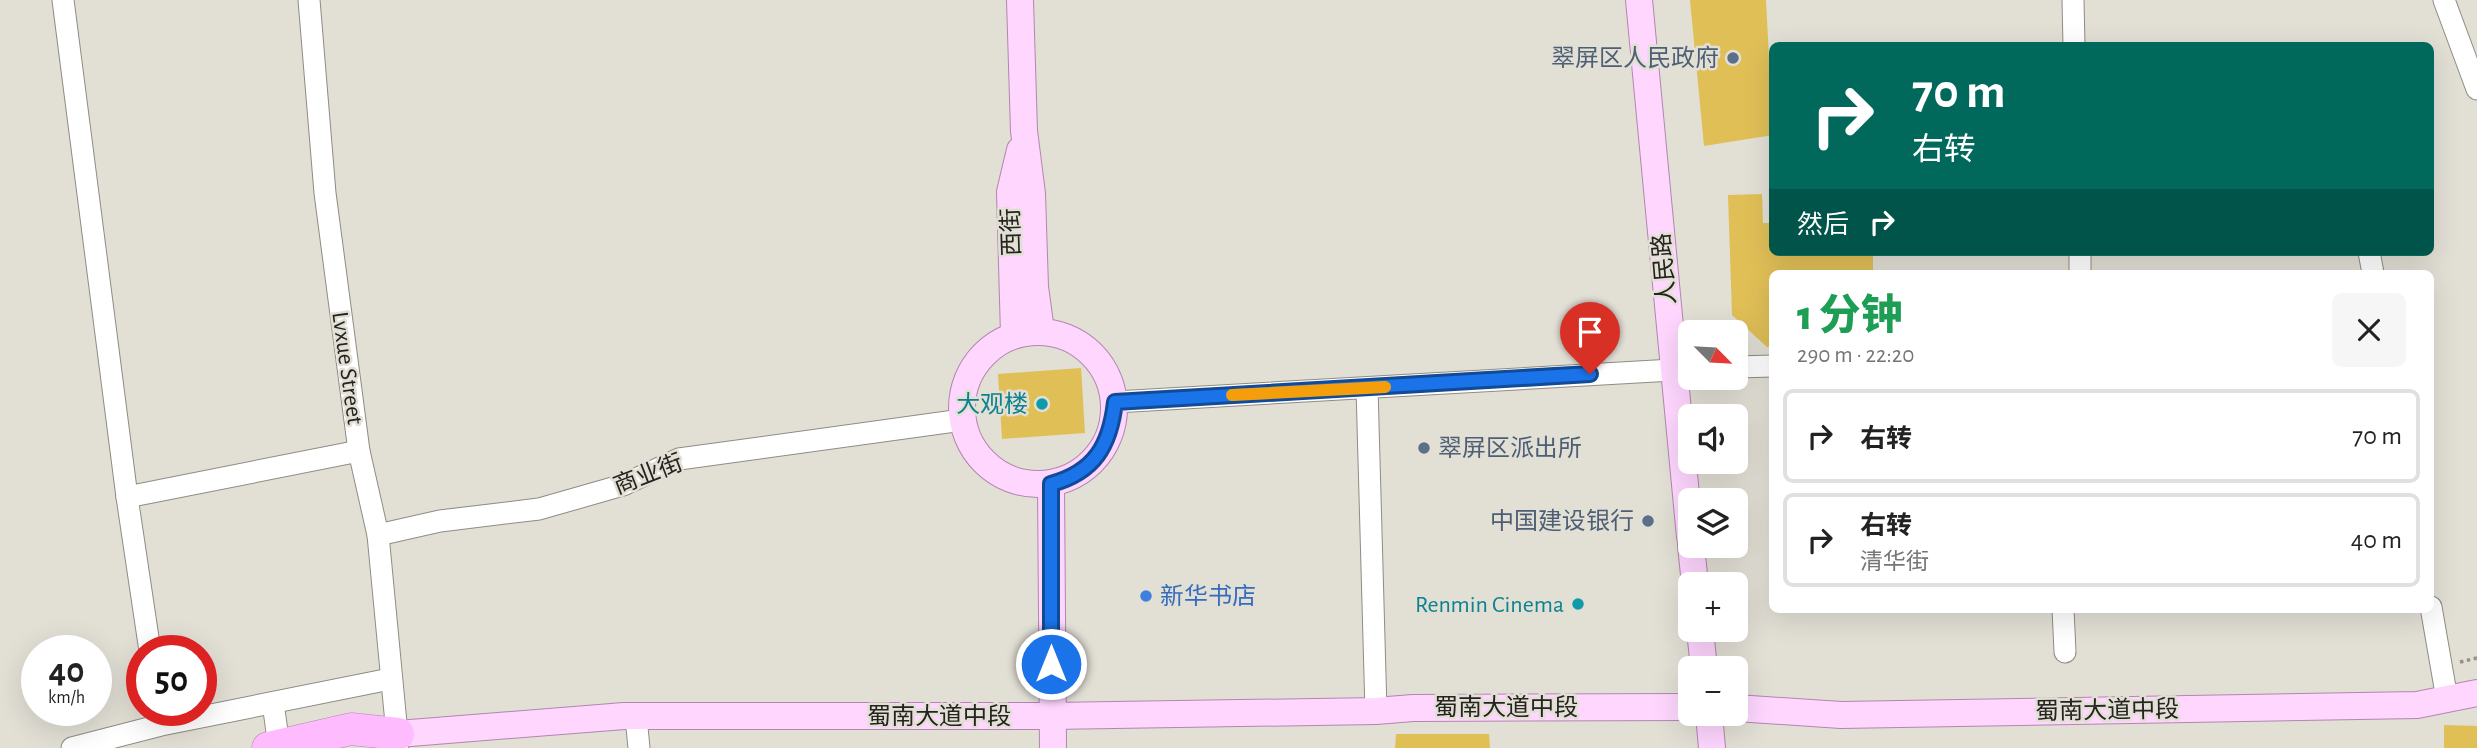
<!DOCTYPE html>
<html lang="zh">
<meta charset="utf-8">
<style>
:root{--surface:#fff;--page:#f6f6f6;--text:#222;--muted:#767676;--line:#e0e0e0}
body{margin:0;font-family:"Alegreya Sans","Noto Sans SC",sans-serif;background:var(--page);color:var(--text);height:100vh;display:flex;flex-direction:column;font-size:26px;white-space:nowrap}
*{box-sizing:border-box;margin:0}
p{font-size:23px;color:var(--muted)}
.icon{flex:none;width:38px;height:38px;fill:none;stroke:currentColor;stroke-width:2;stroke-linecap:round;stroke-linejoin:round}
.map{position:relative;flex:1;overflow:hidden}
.drawer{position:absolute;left:1769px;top:270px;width:665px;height:343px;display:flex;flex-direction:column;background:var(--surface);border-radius:10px;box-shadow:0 7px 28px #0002}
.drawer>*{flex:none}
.guide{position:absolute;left:1769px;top:42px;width:665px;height:214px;border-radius:10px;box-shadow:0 7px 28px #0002;background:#00695c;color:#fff;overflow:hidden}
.needle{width:46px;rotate:114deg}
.buttons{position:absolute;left:1678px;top:320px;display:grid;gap:14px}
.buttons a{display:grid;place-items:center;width:70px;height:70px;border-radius:10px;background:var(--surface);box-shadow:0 7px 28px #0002;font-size:35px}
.speed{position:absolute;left:21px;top:635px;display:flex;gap:14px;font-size:35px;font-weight:700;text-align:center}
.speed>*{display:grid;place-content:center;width:91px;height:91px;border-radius:50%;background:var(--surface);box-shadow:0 7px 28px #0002;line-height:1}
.speed small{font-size:18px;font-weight:400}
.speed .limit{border:10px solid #d22;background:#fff;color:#111}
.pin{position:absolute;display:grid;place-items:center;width:60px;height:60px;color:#fff;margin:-72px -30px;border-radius:50% 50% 50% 0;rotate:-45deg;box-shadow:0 0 7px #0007}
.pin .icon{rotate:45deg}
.me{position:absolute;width:77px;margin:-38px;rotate:0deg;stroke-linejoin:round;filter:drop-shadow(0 0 5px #0008)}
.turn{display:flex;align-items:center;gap:24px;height:147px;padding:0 28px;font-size:32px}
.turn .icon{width:91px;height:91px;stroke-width:2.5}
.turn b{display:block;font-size:49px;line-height:60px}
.then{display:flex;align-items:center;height:66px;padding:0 28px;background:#0003;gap:14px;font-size:26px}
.round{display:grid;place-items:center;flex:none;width:74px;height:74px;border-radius:10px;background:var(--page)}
.headline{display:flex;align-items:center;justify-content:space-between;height:119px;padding:0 28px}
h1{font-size:42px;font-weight:800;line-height:52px;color:#1e9e55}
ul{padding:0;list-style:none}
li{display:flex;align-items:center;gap:21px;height:94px;margin:0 14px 10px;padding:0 14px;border:4px solid var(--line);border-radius:10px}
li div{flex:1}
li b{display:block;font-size:26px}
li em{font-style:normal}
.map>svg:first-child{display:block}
.building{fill:#e0bf57}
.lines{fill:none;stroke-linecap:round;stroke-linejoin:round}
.minor-casing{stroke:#8f8c83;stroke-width:23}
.major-casing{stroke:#b286b0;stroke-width:28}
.highway-casing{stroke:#b286b0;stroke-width:33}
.path{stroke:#94928a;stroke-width:3.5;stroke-dasharray:3.5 3.5;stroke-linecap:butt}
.minor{stroke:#fff;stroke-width:21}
.major{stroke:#fed6fe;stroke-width:26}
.highway{stroke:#febbfe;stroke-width:32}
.route-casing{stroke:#114b97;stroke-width:18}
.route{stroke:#1a73e8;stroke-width:12}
.slow{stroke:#f59e0b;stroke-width:12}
.service-dot{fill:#5c6f8a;stroke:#e2dfd5;stroke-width:2.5}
.culture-dot{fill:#0f9aa8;stroke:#e2dfd5;stroke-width:2.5}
.shop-dot{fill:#3f7fe0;stroke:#e2dfd5;stroke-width:2.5}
.labels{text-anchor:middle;stroke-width:5;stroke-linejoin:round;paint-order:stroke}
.service-label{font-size:24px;fill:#4e5e75;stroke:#e2dfd5;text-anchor:end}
.street-label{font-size:24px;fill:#242320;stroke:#e2dfd5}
.culture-label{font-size:24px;fill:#0d838f;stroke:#e2dfd5;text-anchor:end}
.shop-label{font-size:24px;fill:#366cbe;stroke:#e2dfd5;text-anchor:start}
</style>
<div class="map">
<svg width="2477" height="748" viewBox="0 0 2477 748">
<rect width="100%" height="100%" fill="#e2dfd5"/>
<g class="building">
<path d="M1690 0H1766L1773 135 1704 146Z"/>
<path d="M1762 194 1763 223H1773V252H1873V273H1773V347H1767L1732 315 1728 195Z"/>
<path d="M1081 368 1085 433 1002 439 998 374Z"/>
<path d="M2444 725 2477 726V748H2444Z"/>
<path d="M1396 734H1489L1490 748H1395Z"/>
</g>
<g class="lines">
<defs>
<g id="minor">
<path d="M63 0 127 497 150 651"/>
<path d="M309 0 325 193 359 451 378 535 398 744"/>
<path d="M2073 0 2074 46"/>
<path d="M2444 0 2477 89"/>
<path d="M2080 252V273"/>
<path d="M2369 252 2373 273"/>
<path d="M1736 367 1773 366"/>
<path d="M1367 388 1376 711"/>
<path d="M1115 402 1690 369"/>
<path d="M127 497 359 451"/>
<path d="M378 535 440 521 539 509 623 485 679 459 962 420"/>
<path d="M2431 607 2447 699"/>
<path d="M2063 609 2065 652"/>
<path d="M273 703 279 746"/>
<path d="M636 717 639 748"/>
<path d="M72 748 161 725 390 679"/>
</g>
<g id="major">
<path d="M1020 0 1024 131 1032 194 1035 287 1041 331"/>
<path d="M1639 0 1690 537"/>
<circle cx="1038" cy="408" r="76"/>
<path d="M1014 335 1010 192 1020 150"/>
<path d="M1051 484 1053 748"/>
<path d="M1691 546 1695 584"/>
<path d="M1700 630 1704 668"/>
<path d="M1736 708 1841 715 2417 705 2477 693"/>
<path d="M1709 714 1712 748"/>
<path d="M398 734 624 716H1051L1376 711 1413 708 1690 707"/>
</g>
<path id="highway" d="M268 748 351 729 398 734"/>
</defs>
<use href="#minor" class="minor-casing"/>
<use href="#major" class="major-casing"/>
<use href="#highway" class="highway-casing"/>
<path class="path" d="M2460 662 2477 658"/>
<use href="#minor" class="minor"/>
<use href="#major" class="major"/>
<use href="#highway" class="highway"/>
</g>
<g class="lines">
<defs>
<path id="route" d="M1051 664V484C1095 472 1110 445 1115 402L1590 374"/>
</defs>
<use href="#route" class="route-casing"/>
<use href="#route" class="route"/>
<path class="slow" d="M1232 395 1385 387"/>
</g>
<g class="service-dot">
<circle cx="1733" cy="58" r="7"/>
<circle cx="1424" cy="448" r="7"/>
<circle cx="1648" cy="521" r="7"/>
</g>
<g class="culture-dot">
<circle cx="1042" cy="404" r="7"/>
<circle cx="1578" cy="604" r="7"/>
</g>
<circle class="shop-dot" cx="1146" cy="596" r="7"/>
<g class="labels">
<g class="service-label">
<text x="1719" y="66">翠屏区人民政府</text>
<text x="1438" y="456" text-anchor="start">翠屏区派出所</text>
<text x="1634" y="529">中国建设银行</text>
</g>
<g class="street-label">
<text transform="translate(1011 232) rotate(-92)" y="8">西街</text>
<text transform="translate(1664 269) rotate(-95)" y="8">人民路</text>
<text transform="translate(348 368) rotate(82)" y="8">Lvxue Street</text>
<text transform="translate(648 474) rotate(-21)" y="8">商业街</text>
<text x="1506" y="715">蜀南大道中段</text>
<text transform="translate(2107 710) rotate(-1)" y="8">蜀南大道中段</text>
<text x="939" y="724">蜀南大道中段</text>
</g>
<g class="culture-label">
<text x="1028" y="412">大观楼</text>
<text x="1564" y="612">Renmin Cinema</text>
</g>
<g class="shop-label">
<text x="1160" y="604">新华书店</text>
</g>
</g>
</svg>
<div class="buttons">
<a><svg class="needle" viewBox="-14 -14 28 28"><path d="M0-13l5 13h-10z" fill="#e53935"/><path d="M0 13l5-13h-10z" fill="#767676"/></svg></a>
<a><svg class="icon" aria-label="sound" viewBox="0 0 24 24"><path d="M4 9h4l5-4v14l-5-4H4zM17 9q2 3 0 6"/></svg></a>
<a><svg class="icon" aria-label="layers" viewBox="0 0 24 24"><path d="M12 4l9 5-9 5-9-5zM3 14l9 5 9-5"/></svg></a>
<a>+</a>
<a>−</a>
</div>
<div class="speed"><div>40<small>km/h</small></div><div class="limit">50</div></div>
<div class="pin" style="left:1590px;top:374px;background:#d93025"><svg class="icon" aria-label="arrive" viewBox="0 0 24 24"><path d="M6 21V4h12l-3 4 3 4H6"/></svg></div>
<svg class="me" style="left:1051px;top:664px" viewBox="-20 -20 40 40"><circle r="17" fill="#1a73e8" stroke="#fff" stroke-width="3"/><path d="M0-11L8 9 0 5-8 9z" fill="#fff"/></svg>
<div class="guide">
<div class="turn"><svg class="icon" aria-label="right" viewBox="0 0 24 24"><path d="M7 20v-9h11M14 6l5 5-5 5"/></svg><div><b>70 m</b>右转</div></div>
<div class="then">然后<svg class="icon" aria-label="right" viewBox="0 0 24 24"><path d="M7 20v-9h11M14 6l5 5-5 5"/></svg></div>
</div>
<section class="drawer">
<div class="headline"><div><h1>1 分钟</h1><p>290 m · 22:20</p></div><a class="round"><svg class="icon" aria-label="close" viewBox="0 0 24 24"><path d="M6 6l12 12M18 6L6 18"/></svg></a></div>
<ul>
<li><svg class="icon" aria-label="right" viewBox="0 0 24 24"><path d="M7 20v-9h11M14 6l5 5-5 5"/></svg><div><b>右转</b></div><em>70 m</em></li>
<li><svg class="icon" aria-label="right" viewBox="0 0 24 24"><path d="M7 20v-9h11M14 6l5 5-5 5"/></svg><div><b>右转</b><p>清华街</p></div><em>40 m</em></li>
</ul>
</section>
</div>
